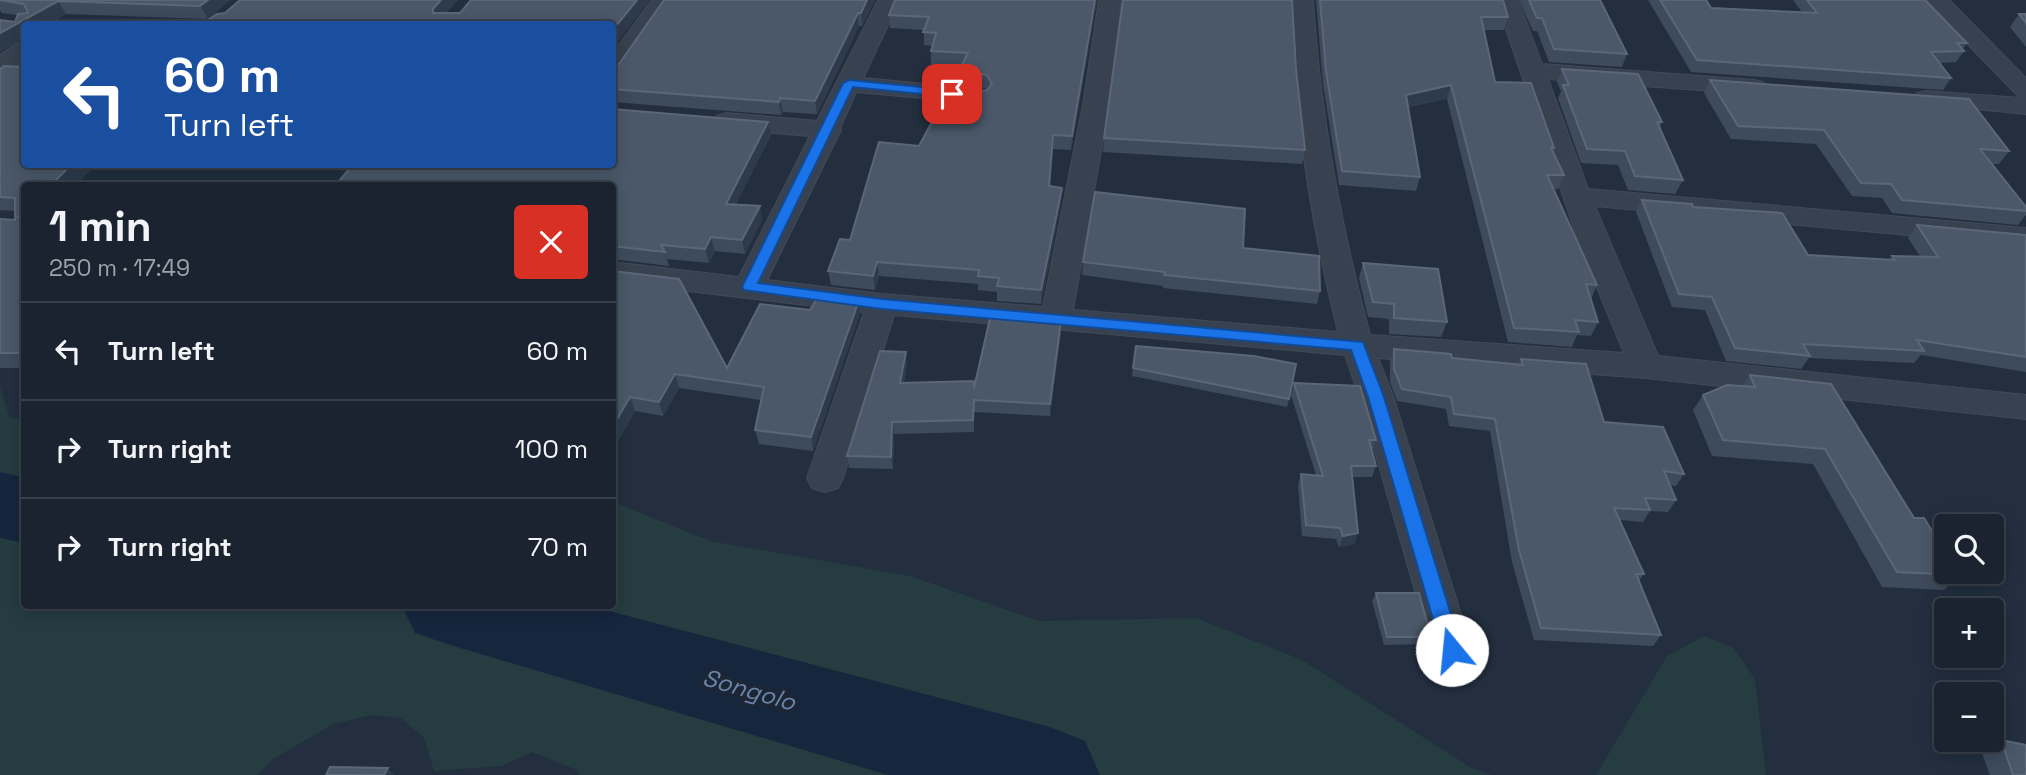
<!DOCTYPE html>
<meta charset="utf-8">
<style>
:root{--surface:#1a232f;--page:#272f3b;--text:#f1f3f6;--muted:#9fa4aa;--line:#38404b}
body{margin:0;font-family:"Space Grotesk",sans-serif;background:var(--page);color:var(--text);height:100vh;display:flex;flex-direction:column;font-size:26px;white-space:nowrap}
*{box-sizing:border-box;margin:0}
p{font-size:23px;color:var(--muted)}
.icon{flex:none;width:38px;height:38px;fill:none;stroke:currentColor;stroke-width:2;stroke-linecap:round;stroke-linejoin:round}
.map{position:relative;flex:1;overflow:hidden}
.side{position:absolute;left:21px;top:182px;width:595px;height:427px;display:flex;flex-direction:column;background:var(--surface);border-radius:7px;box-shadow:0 4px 18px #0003,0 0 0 2px var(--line)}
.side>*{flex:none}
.banner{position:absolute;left:21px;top:21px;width:595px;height:147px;border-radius:7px;box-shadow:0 4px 18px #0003,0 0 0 2px var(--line);background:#1a4fa0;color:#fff;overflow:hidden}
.buttons{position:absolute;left:1934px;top:514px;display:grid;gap:14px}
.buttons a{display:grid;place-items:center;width:70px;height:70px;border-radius:7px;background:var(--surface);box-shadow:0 4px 18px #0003,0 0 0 2px var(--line);font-size:35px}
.pin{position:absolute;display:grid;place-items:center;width:60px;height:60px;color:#fff;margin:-30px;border-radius:14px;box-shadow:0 4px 10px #0006}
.me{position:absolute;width:77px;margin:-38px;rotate:343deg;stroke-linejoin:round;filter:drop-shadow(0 0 5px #0008)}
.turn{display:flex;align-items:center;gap:24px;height:147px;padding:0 28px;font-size:32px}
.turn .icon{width:91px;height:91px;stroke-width:2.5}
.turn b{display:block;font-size:49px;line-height:60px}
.round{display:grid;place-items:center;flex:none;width:74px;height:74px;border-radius:7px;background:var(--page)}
.overview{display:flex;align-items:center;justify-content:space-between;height:119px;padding:0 28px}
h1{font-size:42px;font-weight:700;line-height:52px}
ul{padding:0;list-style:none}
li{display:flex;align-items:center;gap:21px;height:98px;padding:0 28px;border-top:2px solid var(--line)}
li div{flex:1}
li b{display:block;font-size:26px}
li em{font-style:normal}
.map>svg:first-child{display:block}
.green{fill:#253c40}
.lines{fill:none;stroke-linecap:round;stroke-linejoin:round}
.river{fill:#16263d;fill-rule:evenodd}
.minor-casing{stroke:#404a58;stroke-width:2}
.minor{fill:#37414f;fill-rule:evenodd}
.wall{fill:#3e4b5d}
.shaded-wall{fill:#2e3b4c}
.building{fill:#4a5869;stroke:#5b6778;stroke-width:2}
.route{fill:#1a73e8;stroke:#114b97;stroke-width:2}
.labels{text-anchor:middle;stroke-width:7;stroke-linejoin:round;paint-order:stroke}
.near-water-label{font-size:24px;font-style:italic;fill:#6b85aa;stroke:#1c2634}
</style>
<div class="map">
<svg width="2026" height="775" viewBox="0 0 2026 775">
<rect width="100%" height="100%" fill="#232f3f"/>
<g class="green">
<path d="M0 387 10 418 24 419V494H20L19 528 24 530V606H395L535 639 575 658 775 708 884 760 934 762 993 775H580L577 770 532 752 502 766 434 771 424 738 401 718 372 715 333 724 273 759 257 775H0Z"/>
<path d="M613 502 710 541 910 576 1039 621 1196 618 1302 660 1470 767 1491 775H1091L709 648 581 624 538 606H612Z"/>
<path d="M1704 636 1733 648 1755 679 1766 775H1596L1667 656Z"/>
</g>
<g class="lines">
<g class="river">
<path d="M0 472 24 477V543L0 538Z"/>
<path d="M402 606H590L1050 727 1085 741 1100 775H888L447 644 415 633Z"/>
</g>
<defs>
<g id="minor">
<path d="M652 0H674L621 76 612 78V54Z"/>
<path d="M878 0H900L863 78 978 89 987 91 990 96 987 101 978 103 856 92 840 128 841 130 767 280 882 294 1043 307 1083 105 1099 0H1121L1109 105 1073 310 1338 332C1311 225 1294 110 1291 0H1313C1320 112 1341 227 1370 335L1624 353 1580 246 1496 0H1518L1542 64 1754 80 1763 82 1766 87 1763 92 1754 94 1548 79 1588 189 2026 228V246L1595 206 1658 356 2026 395V419L1646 378 1378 358 1393 396 1472 650 1466 663 1452 668 1438 663 1432 650 1359 396 1345 355 894 315 843 478 838 488 825 492 812 488 807 478 864 312 612 282V262L739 277 810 136 726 129 717 126 713 121 717 116 726 113 817 121Z"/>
<path d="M1925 0H1949L2026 78V114L1917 103 1914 98 1917 93 1926 91 2020 98Z"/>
<path d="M24 42V60L9 71 0 73V55L16 44Z"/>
</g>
</defs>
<use href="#minor" class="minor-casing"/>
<use href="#minor" class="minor"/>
</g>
<g class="wall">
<path d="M0 0H230L208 19 66 14 0 52V20L15 22 17 15 2 13 0 10Z"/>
<path d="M664 0H875L862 26H859L817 114 783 112 781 115 612 102V65L619 64Z"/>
<path d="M895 0H1097L1071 150 1053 149 1050 187 1062 188 1061 202 1041 304 997 301V292L978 290V284L879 276 875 290 831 285 828 271 850 240 919 146 978 92 988 89 959 85V71L962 66 931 64V51L932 46 924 45V30L890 28 889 15Z"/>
<path d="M1316 0H1503L1508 17 1504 30H1484L1495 82 1554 148 1553 152 1564 175 1558 189H1553L1597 285 1591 299 1598 322 1591 336 1577 335 1572 347 1508 342 1447 99 1408 107 1420 177 1416 191 1339 185 1323 84Z"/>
<path d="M1519 0H1600L1627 54 1622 67 1549 62 1537 31H1533Z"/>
<path d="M1648 0H1706L1711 8 1802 12 1793 0H1925L1967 43 1963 49 1964 51 1956 62 1939 63 1951 78 1943 90 1691 72Z"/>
<path d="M2019 14H2026V47L2010 27Z"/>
<path d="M0 69 24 164H96L75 186H24V368H0V219L15 220V211L0 210Z"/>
<path d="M1562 69 1662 122 1660 128 1683 180 1675 194 1628 190 1618 165 1581 163 1558 98 1561 91 1557 82Z"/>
<path d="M1296 70 1305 150 1302 164 1103 152 1104 138Z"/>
<path d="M1710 80 2009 151 1999 164H1992L2026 207V215L2018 225 1892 213 1882 198 1852 196 1816 144 1731 139 1704 93Z"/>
<path d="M768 122 771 135 736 204 762 220 745 254 715 251 709 263 667 259 669 266 612 259V186H335Z"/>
<path d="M1642 200 1693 207 1808 255 1889 260 1892 256H1920L1908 238 1917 225 2026 235V372L1921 355 1914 363 1809 358 1801 369 1726 361 1705 310 1672 307 1636 212Z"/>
<path d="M1243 248 1320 291 1317 304 1163 288V286L1082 275 1083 262Z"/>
<path d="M1363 263 1447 322 1441 337 1389 334V319L1368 317 1359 278Z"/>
<path d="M612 271 727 368 810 310 860 314 813 451 759 444 755 430 761 400 679 388 663 416 635 411 612 452Z"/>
<path d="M1061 321V332L1050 416 974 412V432L894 434 893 469 849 468 847 456 907 364 904 382 975 386Z"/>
<path d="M1136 346 1289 399 1287 407 1132 376Z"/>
<path d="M1394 349 1452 358 1518 365 1521 359 1604 422 1684 474 1676 486 1670 485 1676 500 1668 512 1650 511 1643 522 1620 520 1644 574 1639 581 1661 635 1653 646 1534 640 1512 562 1490 431 1449 426 1446 409 1397 401 1390 382V362Z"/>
<path d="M1750 375 1914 518 1959 575 1944 590 1882 587 1813 464 1712 456 1693 410 1703 395 1742 386Z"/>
<path d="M1294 383 1376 440 1372 451 1376 466 1372 477H1352L1358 533 1354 544 1339 547 1336 539 1302 536 1298 485 1301 474 1316 475 1291 395Z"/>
<path d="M1376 593 1431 637 1428 644 1384 645 1372 601Z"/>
<path d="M2001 740 2026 775H1990L1982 753Z"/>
</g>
<g class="shaded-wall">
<path d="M208 0H230L208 19 200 6Z"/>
<path d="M441 0H458L438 22 433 13V9Z"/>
<path d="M637 0H650L612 49V31Z"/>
<path d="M867 0H875L862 26 861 13Z"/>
<path d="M1095 0H1097L1071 150 1072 136Z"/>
<path d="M58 1 66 14 47 24H24V38L0 52V33Z"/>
<path d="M858 13 859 26 817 114 815 101Z"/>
<path d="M1451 85 1447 99 1402 108 1406 95Z"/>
<path d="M780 98 783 112 781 115 779 102Z"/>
<path d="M768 122 771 135 729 218 726 204Z"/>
<path d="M72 164H96L75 186H50Z"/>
<path d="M1062 188 1061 202 1041 304V290Z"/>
<path d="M760 206 762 220 745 254 742 240Z"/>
<path d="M711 237 715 251 709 263 705 249Z"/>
<path d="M877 262 879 276 875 290 873 276Z"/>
<path d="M859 300 860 314 813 451 811 437Z"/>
<path d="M1061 321V332L1050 416V404Z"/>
<path d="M906 352 907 364 901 394 900 383Z"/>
<path d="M675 374 679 388 663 416 659 402Z"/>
<path d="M630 397 635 411 612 452V428Z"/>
<path d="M892 422 894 434 893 469 891 457Z"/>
<path d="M1358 533 1354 544 1339 547 1343 536Z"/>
<path d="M388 768 394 775H384Z"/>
</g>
<g class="building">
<path d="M0 0H208L200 6 58 1 0 33V20L15 22 18 14 28 13 24 4Z"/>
<path d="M240 0H441L433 9V13H460L471 0H637L612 31V24H202L217 14 225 13Z"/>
<path d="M664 0H867L861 13H858L815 101 780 98 779 102 612 89V65L619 64Z"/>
<path d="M895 0H1095L1072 136 1053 135 1049 186 1062 188 1041 290 997 286 999 278 978 276 979 270 877 262 873 276 828 271 840 239 850 240 879 142 919 146 949 90 978 92 987 90 992 84 987 75 959 71 968 53 931 51 936 33 923 32 929 17 889 15Z"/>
<path d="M1123 0H1292L1296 70 1305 150 1104 138Z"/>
<path d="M1320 0H1503L1508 17H1481L1495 82 1531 83 1554 148H1551L1564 175H1547L1597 285 1586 284 1598 322 1575 320 1579 332 1514 328 1451 85 1406 95 1420 177 1342 171 1326 71Z"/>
<path d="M1529 0H1600L1627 54 1554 49 1542 18H1537Z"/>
<path d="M1660 0H1706L1711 8 1817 13 1807 0H1925L1967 43H1957L1964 51 1931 52 1951 78 1697 60Z"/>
<path d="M2019 14H2026V23Z"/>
<path d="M4 66 24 67V164H72L50 186H24V211L18 217 24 218V353H0V219L15 220V198L0 197V69Z"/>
<path d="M1562 69 1638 74 1662 122H1657L1683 180 1635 176 1625 151 1587 149 1563 85H1569Z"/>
<path d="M1710 80 1969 99 2009 151 1980 149 2026 207V211L1902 200 1891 184 1861 183 1824 130 1738 126Z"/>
<path d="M612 109 768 122 726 204 760 206 742 240 711 237 705 249 661 245 665 252 612 246V186H488L447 181 443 186H335L353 164H612Z"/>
<path d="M1095 192 1245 209 1243 248 1319 256 1320 291 1164 275 1165 272 1083 262Z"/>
<path d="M1642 200 1692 204 1693 207 1782 213 1808 255 1895 260 1892 256 1938 257 1917 225 2026 235V357L1917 340 1924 351 1803 344 1810 356 1735 348 1712 297 1679 294Z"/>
<path d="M1363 263 1438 269 1447 322 1394 318V304L1373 302Z"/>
<path d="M612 271 679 279 727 368 760 304 810 310 819 295 859 300 811 437 755 430 764 387 675 374 659 402 630 397 612 428Z"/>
<path d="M991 314 1061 321 1050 404 974 400 973 420 892 422 891 457 847 456 880 351 906 352 900 383 974 381V388Z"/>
<path d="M1136 346 1254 356 1296 364 1289 399 1133 368Z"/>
<path d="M1394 349 1451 354 1452 358 1523 365 1521 359 1586 364 1604 422 1663 427 1684 474 1664 471 1676 500 1645 498 1650 510 1614 508 1644 574H1636L1661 635 1541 628 1519 550 1495 419 1454 414 1451 397 1402 389 1394 369Z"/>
<path d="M1750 375 1831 384 1914 518H1924L1946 554V572H1958L1959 575 1897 572 1825 449 1723 440 1703 395 1727 385 1755 387Z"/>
<path d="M1294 383 1360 386 1376 440H1369L1376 466H1351L1358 533 1343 536 1340 528 1306 525 1301 474 1323 476Z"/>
<path d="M1376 593H1419L1431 637H1387Z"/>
<path d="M2001 740 2026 745V775H2013Z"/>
<path d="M330 767 388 768 384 775H326Z"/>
</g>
<path class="route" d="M849 80 952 90 958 94 952 97 853 87 758 283 882 299 1363 342 1384 397 1462 650 1459 656 1452 659 1445 656 1442 650 1368 397 1351 350 882 309 744 290 742 287 843 83Z"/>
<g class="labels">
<g class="near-water-label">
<text transform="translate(749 690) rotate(16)" y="8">Songolo</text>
</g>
</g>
</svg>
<div class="buttons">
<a><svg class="icon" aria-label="search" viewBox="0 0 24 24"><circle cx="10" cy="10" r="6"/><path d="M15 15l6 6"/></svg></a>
<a>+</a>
<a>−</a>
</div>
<div class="pin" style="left:952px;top:94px;background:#d93025"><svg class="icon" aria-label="arrive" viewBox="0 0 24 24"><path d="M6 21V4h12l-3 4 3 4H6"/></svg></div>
<svg class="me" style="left:1452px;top:650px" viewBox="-20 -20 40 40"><circle r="19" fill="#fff"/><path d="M0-13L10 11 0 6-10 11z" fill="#1a73e8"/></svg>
<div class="banner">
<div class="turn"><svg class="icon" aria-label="left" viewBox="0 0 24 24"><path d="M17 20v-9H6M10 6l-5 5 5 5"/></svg><div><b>60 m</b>Turn left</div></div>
</div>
<section class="side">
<div class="overview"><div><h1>1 min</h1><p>250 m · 17:49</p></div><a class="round" style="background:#d93025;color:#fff"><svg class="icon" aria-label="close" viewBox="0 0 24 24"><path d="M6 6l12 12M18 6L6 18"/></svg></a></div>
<ul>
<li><svg class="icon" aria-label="left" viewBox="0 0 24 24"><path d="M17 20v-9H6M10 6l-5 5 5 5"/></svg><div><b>Turn left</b></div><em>60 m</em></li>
<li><svg class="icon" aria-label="right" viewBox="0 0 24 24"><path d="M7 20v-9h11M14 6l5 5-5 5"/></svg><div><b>Turn right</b></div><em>100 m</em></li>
<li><svg class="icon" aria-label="right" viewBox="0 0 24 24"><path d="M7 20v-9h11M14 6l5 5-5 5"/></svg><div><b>Turn right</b></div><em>70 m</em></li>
</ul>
</section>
</div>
